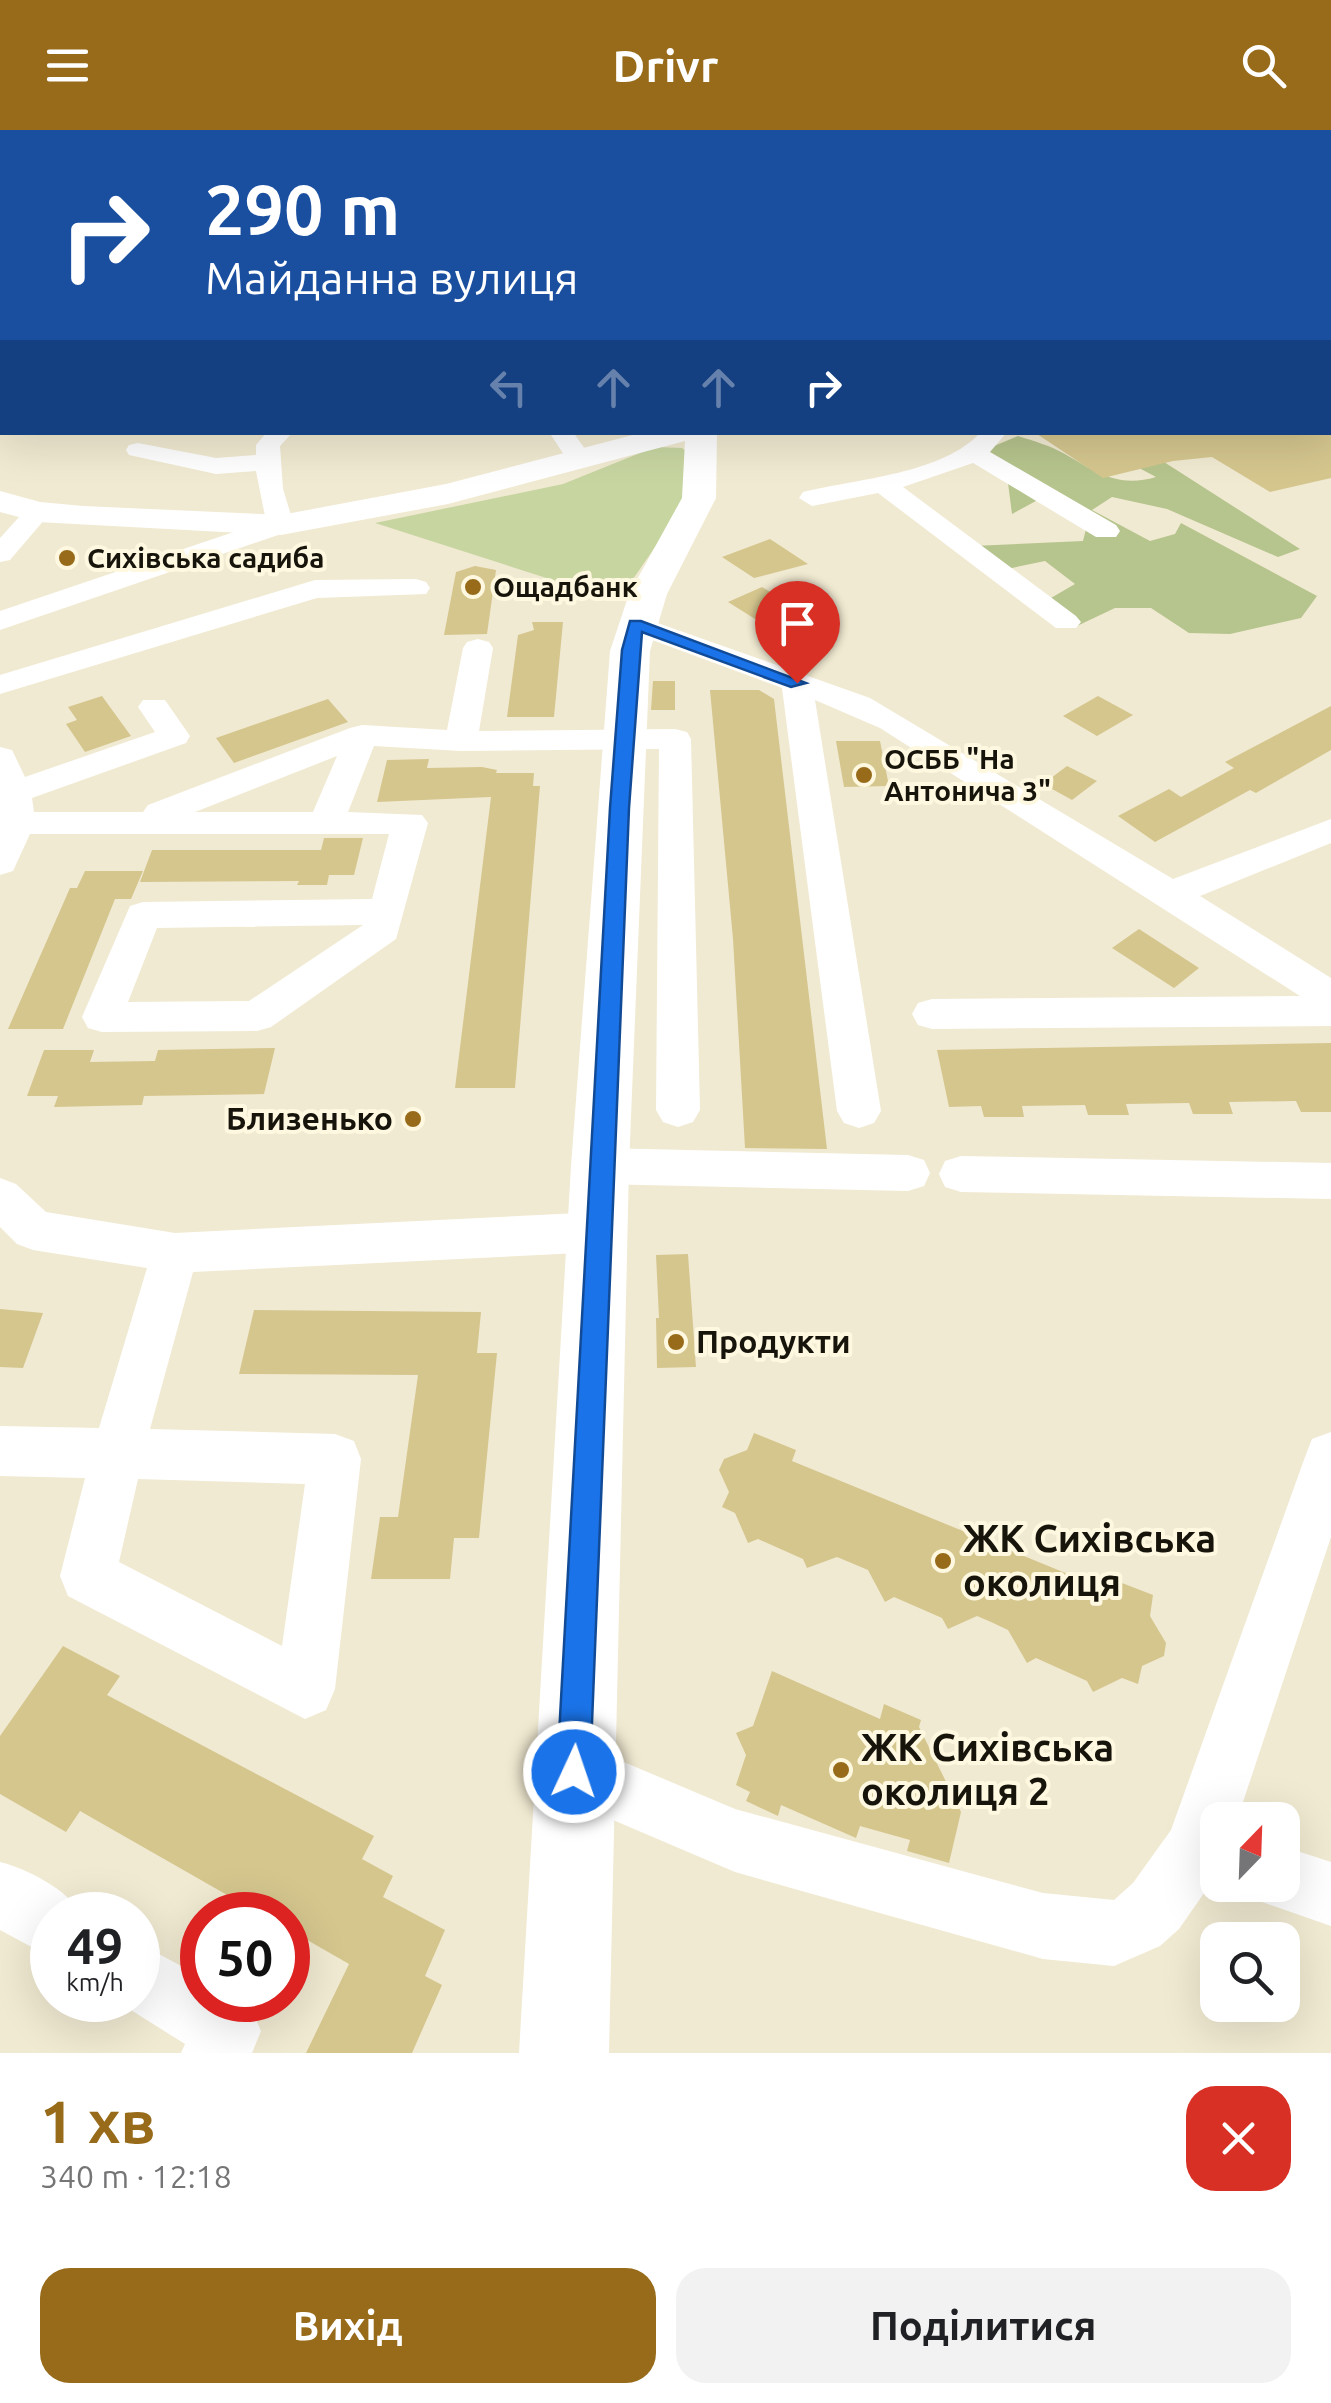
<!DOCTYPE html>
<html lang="uk">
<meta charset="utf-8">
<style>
:root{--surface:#fff;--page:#f2f2f2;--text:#202124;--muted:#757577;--accent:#976b19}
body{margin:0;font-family:Ubuntu,sans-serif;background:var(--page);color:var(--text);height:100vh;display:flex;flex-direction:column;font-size:38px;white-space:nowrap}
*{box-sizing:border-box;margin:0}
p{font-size:32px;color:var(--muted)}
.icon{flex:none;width:55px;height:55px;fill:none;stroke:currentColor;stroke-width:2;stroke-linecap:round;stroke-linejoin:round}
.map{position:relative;height:1923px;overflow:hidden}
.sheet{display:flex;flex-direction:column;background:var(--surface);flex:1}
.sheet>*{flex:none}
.top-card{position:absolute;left:0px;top:0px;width:1332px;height:305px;box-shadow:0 10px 40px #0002;background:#1a4fa0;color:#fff;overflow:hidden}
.needle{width:65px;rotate:23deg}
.controls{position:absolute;left:1200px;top:1672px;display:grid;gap:20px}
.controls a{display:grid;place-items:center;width:100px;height:100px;border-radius:20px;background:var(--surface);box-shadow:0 10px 40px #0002;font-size:50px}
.speed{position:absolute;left:30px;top:1762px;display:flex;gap:20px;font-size:50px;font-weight:700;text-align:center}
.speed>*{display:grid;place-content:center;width:130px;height:130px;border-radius:50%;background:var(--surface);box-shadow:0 10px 40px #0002;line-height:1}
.speed small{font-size:25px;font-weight:400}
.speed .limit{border:15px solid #d22;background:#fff;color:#111}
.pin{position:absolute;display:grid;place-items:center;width:85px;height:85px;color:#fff;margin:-102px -42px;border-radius:50% 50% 50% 0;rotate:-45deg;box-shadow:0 0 10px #0007}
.pin .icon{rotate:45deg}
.me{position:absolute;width:110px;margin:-55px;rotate:3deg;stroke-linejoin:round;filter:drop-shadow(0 0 8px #0008)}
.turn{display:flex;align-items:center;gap:35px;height:210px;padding:0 40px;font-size:45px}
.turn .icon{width:130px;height:130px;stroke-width:2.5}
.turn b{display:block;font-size:70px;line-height:85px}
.lanes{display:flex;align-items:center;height:95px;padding:0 40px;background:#0003;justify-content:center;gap:50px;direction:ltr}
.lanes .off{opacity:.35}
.round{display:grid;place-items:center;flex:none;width:105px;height:105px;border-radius:30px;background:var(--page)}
.head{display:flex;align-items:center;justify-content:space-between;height:170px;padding:0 40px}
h1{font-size:60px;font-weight:700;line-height:75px;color:var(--accent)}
.button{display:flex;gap:20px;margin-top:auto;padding:20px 40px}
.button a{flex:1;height:115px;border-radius:30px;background:var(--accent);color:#fff;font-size:40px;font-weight:700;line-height:115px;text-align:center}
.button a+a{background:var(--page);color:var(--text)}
header{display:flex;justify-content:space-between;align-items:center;height:130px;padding:0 40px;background:var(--accent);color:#fff;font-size:45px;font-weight:700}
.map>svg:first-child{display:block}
.green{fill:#c7d5a1}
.forest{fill:#b6c48d}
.building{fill:#d5c68e}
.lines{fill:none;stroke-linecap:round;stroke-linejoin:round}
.minor{fill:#fff;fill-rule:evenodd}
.major{fill:#fff;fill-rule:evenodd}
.route{fill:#1a73e8;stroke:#114b97;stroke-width:2.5}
.poi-dot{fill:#976b19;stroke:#fef8e0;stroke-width:4}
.labels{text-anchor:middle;stroke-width:8;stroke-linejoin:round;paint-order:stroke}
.far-poi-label{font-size:28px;font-weight:bold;fill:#17140c;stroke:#fef8e0;text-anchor:start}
.poi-label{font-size:32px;font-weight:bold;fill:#17140c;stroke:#fef8e0;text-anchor:end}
.near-poi-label{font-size:38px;font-weight:bold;fill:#17140c;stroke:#fef8e0;text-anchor:start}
</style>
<header><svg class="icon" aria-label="menu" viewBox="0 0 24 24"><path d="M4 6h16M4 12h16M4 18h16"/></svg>Drivr<svg class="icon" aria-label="search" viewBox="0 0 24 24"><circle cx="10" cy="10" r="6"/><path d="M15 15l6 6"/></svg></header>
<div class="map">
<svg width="1331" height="1923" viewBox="0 0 1331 1923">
<rect width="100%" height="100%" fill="#f1ead2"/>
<path class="green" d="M655 317 682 318 692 326 688 369 618 471 375 393 563 354Z"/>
<path class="forest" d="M1018 306C1034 311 1051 316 1065 324 1097 343 1119 358 1156 347L1109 322 1164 332 1300 419 1278 427 1167 379 1112 367 1092 380 1150 411 1175 404 1181 393 1317 466 1301 488 1230 504 1189 503 1151 478H1115L1077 496 1032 479 1075 454 1045 431 1007 439 973 416 1083 411 1088 391 1045 366 1012 384 1008 353 972 332 994 316Z"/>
<g class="building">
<path d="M1034 302H1331V348L1270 362 1212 327 1173 331 1103 348Z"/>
<path d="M770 409 808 434 754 448 722 427Z"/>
<path d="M475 436 496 440 487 504 444 505 456 442Z"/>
<path d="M762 457 789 473 755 489 728 472Z"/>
<path d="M532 492H563L554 587H507L518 505 534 500Z"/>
<path d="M653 551H675V580H651Z"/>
<path d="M710 560H759L774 569 827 1019 745 1018 733 809Z"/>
<path d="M102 566 131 606 85 622 66 594 77 590 68 577Z"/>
<path d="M1098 566 1133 585 1097 606 1063 586Z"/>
<path d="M328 569 348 592 234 633 216 608Z"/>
<path d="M1331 576V620L1256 663 1250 660 1155 712 1118 686 1169 659 1181 667 1234 638 1225 632Z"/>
<path d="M836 611H880L889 656 844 657Z"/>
<path d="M429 629 427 638 482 637 497 640 496 643H534L533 656H540L515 958H455L491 667 377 672 387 630Z"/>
<path d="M1067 636 1097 651 1072 670 1043 654Z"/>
<path d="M324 708H363L354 745H329L327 755H297L299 751 140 752 152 720H321Z"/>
<path d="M85 741H143L131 769H115L63 899H8L70 758H77Z"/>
<path d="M1139 799 1199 838 1174 858 1112 818Z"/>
<path d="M1331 913V982H1301L1296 971 1229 972 1233 984H1193L1189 973 1126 974 1129 985H1088L1085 975 1022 976 1024 987H984L981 976 949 977 937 920Z"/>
<path d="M275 918 264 964 144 966 142 975 54 977 58 966H27L44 920H94L90 932 155 931 158 920Z"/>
<path d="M688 1124 696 1237 657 1238 656 1188H659L656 1125Z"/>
<path d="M0 1179 43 1183 23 1238 0 1237Z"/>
<path d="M254 1180 481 1182 477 1223H497L479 1408H454L450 1449H371L380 1387H398L418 1245 239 1244Z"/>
<path d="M754 1303 796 1320 792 1331 1102 1458 1104 1446 1153 1465 1150 1486 1166 1513 1164 1526 1142 1536 1138 1554 1122 1548 1093 1562 1087 1551 1036 1528 1027 1533 1008 1500 991 1492 977 1486 948 1499 942 1488 894 1467 885 1472 868 1440 837 1427 807 1438 803 1429 758 1409 748 1413 735 1383 722 1377 729 1362 719 1340 724 1329 747 1320Z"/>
<path d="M63 1516 120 1546 107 1565 374 1706 362 1729 393 1746 383 1767 445 1800 425 1846 442 1855 412 1923H306L349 1834 288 1799V1785H262L80 1681 66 1702 0 1664V1606Z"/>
<path d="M772 1541 880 1589 884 1574 921 1590 919 1597 961 1682 949 1733 907 1721 910 1710 860 1696 856 1708 781 1675 778 1686 746 1671 750 1662 736 1655 746 1625 736 1603 753 1596Z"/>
</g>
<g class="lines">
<g class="minor">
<path d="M364 0H409L410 2H363Z"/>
<path d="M572 0H589L590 2H574Z"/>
<path d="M786 0H804L805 2H788Z"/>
<path d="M1111 0H1132L1133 2H1113Z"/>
<path d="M2 15V25L0 26V16Z"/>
<rect x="1330" y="64" width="1" height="10"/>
<rect x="1330" y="190" width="1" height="12"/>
<rect x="1330" y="240" width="1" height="14"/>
<path d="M267 302H293L280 316 283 359 294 395 290 401 0 500V481L266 391 256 341 216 344 129 325 126 320 129 315 138 313 216 328 256 325V315Z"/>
<path d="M549 302H573L592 329 588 334H570Z"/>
<path d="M981 302H1007L990 322 1116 395 1120 401 1116 407H1096L973 333 903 357 1076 486 1081 492 1076 498H1056L878 363 812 376 799 368 803 362C856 349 943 344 981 302Z"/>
<path d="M38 374 51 382 10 430 0 432V408L29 376Z"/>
<path d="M416 449 426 452 430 458 426 464 317 468 0 564V545L315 450Z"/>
<path d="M635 485 870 568 1173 749 1331 689V713L1200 766 1331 848V896L932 899 918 895 912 884 918 873 932 869 1300 866 880 598 815 570 881 981 874 993 859 998 844 993 837 981 782 558 625 500 620 494 625 488Z"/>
<path d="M478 509 489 512 493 518 479 601 675 599 687 602 691 609 700 980 693 992 678 997 663 992 656 980 659 619 461 621 374 616 348 682 422 685 428 693 396 809 271 897 257 901 102 902 88 898 82 887 130 776 143 772 372 769 389 704H30L13 741 0 745V617L12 620 25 647 155 602 138 577 143 570H165L190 606 186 613 32 668 34 682H143L148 675 350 598 362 595 447 600 463 518 467 512ZM337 626 313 682H195ZM363 795 249 871 128 872 157 798Z"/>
<path d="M600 1018 908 1025 924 1030 930 1043 924 1056 908 1061 600 1054 584 1049 578 1036 584 1023Z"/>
<path d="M961 1026 1331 1033V1069L961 1062 945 1057 939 1044 945 1031Z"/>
<path d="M0 1048 16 1054 46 1082 175 1103 599 1082 615 1088 622 1102 615 1116 599 1122 193 1142 150 1299 335 1304 354 1311 361 1329 335 1559 326 1580 305 1589 68 1466 60 1446 85 1348 0 1346V1296L99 1298 147 1138 33 1120 17 1114 0 1097ZM138 1349 305 1354 282 1516 119 1432Z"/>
<path d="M1331 1302V1407L1237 1690H1218V1743L1179 1799 1160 1816 1114 1836 1043 1829 735 1742 552 1664 543 1642 552 1620 574 1611 735 1679 1043 1763 1114 1770 1133 1753 1171 1700 1305 1327 1312 1309Z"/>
<path d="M1282 1716 1331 1732V1796L1259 1771 1253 1755H1282Z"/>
<path d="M0 1732C25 1738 70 1760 81 1785H52V1828L0 1800Z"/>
<path d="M138 1813 202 1847V1870C239 1870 246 1865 261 1901L252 1923H181L185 1914 115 1870H138Z"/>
</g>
<path class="major" d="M644 302H717L716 368 667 464 650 521 629 1036 609 1923H519L571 1036 610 521 629 464 682 368 685 311 448 374 281 405 38 392 0 382V361L40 372 83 376 281 385 446 354Z"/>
</g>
<path class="route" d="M630 491H641L806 553 791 557 642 502 629 678 590 1642 585 1654 574 1659 562 1654 557 1642 610 678 622 520Z"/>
<g class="poi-dot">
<circle cx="67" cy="428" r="10"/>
<circle cx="473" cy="457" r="10"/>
<circle cx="864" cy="645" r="10"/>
<circle cx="413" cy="989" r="10"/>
<circle cx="676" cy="1212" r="10"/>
<circle cx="943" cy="1431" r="10"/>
<circle cx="841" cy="1640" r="10"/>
</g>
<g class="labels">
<g class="far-poi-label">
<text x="87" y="438">Сихівська садиба</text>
<text x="493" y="467">Ощадбанк</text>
<text x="884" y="639">ОСББ "На<tspan x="884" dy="32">Антонича 3"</tspan></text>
</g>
<g class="poi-label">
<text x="393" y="1000">Близенько</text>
<text x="696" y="1223" text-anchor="start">Продукти</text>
</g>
<g class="near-poi-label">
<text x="963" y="1422">ЖК Сихівська<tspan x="963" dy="44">околиця</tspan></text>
<text x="861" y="1631">ЖК Сихівська<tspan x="861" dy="44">околиця 2</tspan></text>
</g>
</g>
</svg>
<div class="controls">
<a><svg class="needle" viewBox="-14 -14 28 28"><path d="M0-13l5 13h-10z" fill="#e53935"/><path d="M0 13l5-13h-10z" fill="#757577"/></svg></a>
<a><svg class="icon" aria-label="search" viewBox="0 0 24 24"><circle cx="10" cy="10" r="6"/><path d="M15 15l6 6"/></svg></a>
</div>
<div class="speed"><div>49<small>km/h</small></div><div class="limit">50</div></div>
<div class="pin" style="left:797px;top:553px;background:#d93025"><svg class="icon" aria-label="arrive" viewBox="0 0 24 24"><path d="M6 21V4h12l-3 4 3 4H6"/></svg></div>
<svg class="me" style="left:574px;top:1642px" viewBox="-20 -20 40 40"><circle r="17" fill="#1a73e8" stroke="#fff" stroke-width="3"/><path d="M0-11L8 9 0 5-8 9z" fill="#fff"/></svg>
<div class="top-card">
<div class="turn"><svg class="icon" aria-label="right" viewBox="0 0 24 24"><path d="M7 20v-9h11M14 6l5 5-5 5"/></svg><div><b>290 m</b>Майданна вулиця</div></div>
<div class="lanes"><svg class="icon off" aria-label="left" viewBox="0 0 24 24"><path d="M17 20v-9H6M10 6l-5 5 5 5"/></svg><svg class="icon off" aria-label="ahead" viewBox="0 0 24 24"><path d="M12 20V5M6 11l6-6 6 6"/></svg><svg class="icon off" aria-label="ahead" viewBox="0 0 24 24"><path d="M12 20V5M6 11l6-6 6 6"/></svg><svg class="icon" aria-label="right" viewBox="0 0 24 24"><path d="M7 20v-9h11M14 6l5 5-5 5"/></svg></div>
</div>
</div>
<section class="sheet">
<div class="head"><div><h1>1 хв</h1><p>340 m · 12:18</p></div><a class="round" style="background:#d93025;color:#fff"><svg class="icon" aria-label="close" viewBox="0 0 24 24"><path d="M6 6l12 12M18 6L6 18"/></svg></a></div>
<div class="button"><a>Вихід</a><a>Поділитися</a></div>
</section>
